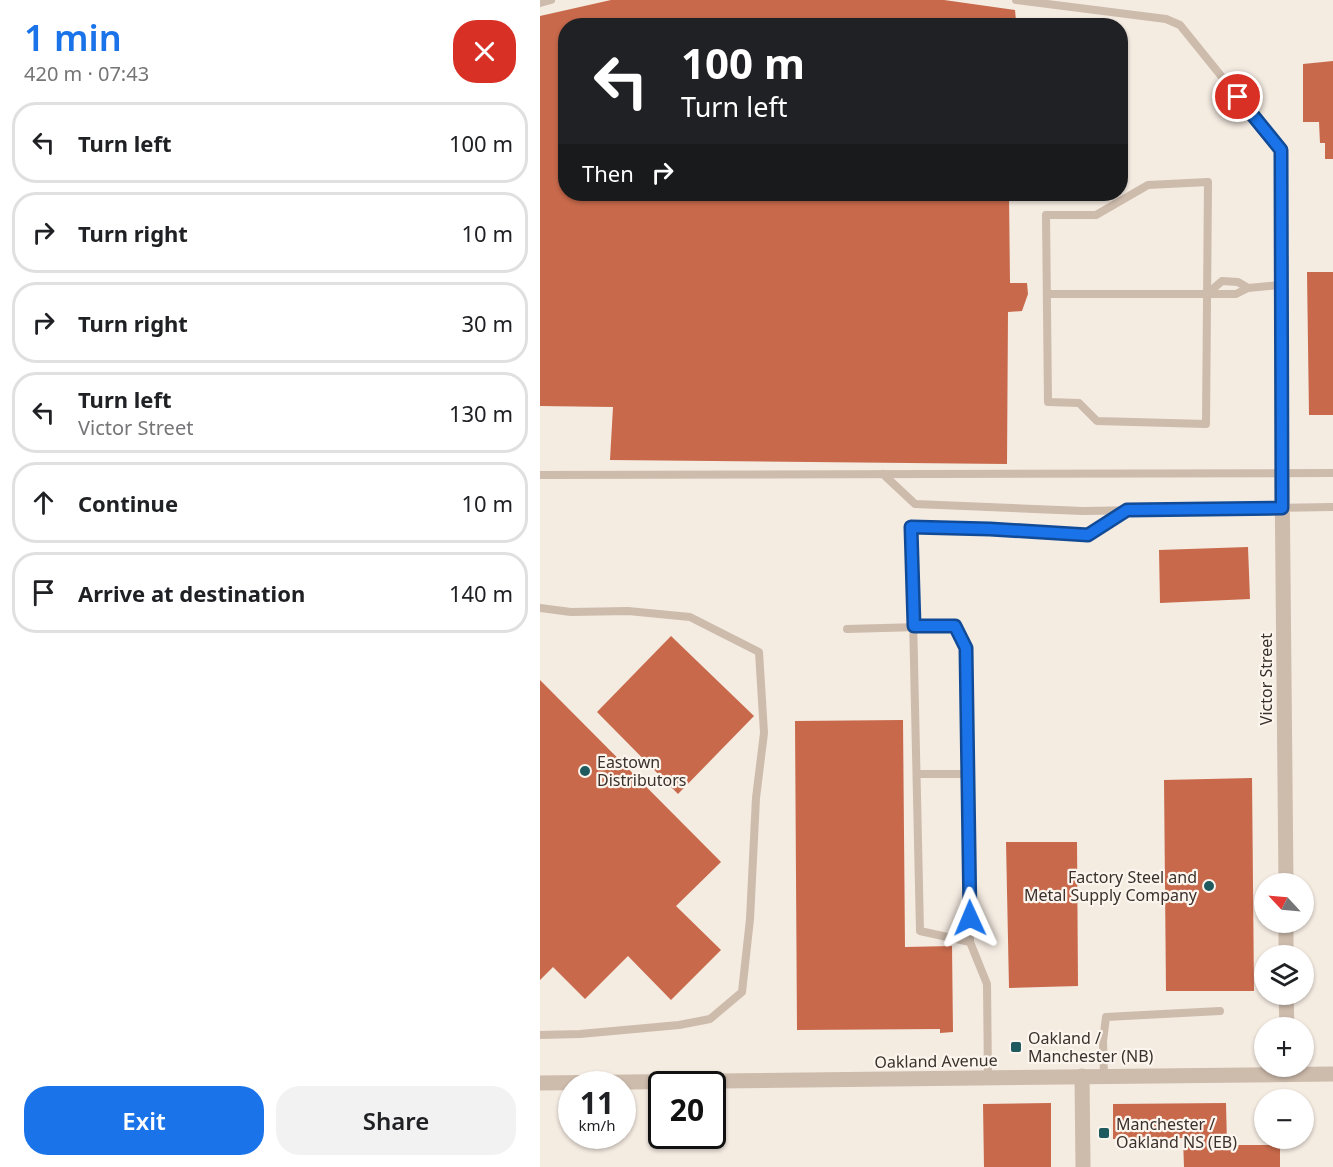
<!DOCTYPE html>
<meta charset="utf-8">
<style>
:root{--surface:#fff;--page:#f2f2f2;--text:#202124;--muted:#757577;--line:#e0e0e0;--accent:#1a73e8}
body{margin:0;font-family:"Noto Sans",sans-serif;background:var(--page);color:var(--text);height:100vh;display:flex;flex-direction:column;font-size:22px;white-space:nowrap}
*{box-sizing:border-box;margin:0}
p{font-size:20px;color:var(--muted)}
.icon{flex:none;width:33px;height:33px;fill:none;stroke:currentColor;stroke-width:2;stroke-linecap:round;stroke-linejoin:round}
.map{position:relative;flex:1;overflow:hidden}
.panel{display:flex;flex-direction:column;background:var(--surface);width:540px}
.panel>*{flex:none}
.top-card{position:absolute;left:18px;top:18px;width:570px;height:183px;border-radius:24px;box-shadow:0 2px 4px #0004;background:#202124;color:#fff;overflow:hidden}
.needle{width:39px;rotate:296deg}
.controls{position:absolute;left:714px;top:873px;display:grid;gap:12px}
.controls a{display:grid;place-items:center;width:60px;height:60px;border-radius:50%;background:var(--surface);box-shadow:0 2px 4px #0004;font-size:30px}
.speed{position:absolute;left:18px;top:1071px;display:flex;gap:12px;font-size:30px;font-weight:700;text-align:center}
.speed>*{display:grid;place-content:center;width:78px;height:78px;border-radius:50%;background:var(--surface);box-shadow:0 2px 4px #0004;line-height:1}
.speed small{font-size:15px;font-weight:400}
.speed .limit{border:3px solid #111;border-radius:9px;background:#fff;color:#111}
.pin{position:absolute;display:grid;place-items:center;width:51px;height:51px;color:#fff;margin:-26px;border:3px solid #fff;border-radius:50%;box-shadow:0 2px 6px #0007}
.me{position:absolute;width:66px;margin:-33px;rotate:359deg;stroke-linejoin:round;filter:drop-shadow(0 0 4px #0008)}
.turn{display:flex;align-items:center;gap:21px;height:126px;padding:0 24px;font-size:27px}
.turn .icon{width:78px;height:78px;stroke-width:2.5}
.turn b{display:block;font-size:42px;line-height:51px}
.then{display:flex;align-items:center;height:57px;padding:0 24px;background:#0003;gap:12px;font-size:22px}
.round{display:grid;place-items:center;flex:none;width:63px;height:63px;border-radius:24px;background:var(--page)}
.overview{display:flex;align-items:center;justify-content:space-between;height:102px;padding:0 24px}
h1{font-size:36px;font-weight:600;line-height:45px;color:var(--accent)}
.primary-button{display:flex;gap:12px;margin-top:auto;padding:12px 24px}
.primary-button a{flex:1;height:69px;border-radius:24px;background:var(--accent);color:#fff;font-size:24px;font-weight:600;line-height:69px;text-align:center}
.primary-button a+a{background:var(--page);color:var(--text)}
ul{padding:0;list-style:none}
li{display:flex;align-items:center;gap:18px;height:81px;margin:0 12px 9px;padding:0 12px;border:3px solid var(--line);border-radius:24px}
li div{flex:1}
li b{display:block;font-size:22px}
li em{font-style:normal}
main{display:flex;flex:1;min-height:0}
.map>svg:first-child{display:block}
.building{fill:#c8694b}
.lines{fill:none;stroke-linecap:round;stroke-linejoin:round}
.service{stroke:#cdbbac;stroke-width:8}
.minor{stroke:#cdbbac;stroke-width:15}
.tertiary{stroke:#cdbbac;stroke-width:15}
.route-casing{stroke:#114b97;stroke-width:15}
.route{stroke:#1a73e8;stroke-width:10}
.poi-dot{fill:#1f5a5e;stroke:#fbf5ee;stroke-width:2}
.labels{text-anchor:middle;stroke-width:4.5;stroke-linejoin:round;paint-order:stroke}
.street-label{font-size:16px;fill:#3b302b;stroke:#fbf5ee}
.poi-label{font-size:16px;fill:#3b302b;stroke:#fbf5ee;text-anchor:start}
</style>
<main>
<section class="panel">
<div class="overview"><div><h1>1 min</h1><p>420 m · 07:43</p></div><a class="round" style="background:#d93025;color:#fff"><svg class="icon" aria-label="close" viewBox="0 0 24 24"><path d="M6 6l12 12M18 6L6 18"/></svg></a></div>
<ul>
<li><svg class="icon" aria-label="left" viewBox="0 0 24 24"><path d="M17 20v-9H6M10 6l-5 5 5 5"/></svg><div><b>Turn left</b></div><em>100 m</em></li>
<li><svg class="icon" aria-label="right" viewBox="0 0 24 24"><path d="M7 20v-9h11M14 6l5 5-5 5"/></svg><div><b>Turn right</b></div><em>10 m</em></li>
<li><svg class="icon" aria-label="right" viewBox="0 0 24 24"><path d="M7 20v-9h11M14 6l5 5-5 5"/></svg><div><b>Turn right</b></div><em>30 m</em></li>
<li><svg class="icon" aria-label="left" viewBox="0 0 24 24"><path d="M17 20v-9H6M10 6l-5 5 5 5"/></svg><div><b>Turn left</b><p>Victor Street</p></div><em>130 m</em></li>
<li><svg class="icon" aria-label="ahead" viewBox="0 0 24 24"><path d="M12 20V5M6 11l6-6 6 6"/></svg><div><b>Continue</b></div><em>10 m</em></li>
<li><svg class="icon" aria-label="arrive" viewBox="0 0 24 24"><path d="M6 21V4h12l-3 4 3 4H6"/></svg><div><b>Arrive at destination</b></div><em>140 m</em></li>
</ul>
<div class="primary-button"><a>Exit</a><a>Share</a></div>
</section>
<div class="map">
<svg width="793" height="1167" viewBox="0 0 793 1167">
<rect width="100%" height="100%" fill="#f4ebe1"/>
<g class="building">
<path d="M71 0H404L475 10 476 21 468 22V26H26V194H469L470 283H487L488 294 482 311 468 312 467 464 70 460 73 407 0 406V16Z"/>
<path d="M793 61V159H785V143H780L779 122H763V64Z"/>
<path d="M767 272H793V415H769Z"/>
<path d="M708 547 710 599 620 603 619 550Z"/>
<path d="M131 636 214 716 138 794 57 712Z"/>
<path d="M0 680 181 862 136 906 181 950 131 1000 88 956 45 999 13 967 0 980Z"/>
<path d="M363 720 365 947 412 946 413 1032 400 1033V1029L257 1030 255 721Z"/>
<path d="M712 778 714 991H626L624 780Z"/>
<path d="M466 842H537L538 986 469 988Z"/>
<path d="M511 1103V1167H444L443 1104Z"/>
<path d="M686 1103 687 1145H740V1167H644L643 1138 573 1139V1104Z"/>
</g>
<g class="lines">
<g class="service">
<path d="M476 0 626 19 640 25 741 150 742 473"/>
<path d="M0 3 11 0"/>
<path d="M668 182 666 424 557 421 539 403 508 402 506 215H556L608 185Z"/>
<path d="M708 288 698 282 682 281 667 294H696L708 288 740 285"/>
<path d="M507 294H667"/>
<path d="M343 474 375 504 543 511 793 507"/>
<path d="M0 475 793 473"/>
<path d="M0 608 31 612 88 611 150 617 219 652 224 733 216 798 210 919 202 992 170 1019 139 1025 40 1034 0 1035"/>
<path d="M307 629 415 626 426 648 430 942 447 984 448 1079"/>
<path d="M377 774H428"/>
<path d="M430 942 380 931 371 527 450 529 548 535 587 510"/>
<path d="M564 1075 563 1041 566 1017 680 1011"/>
</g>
<g class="minor">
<path d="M742 473 746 884"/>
<path d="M746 922V956"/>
<path d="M746 994 747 1028"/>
</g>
<g class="tertiary">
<path d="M542 1076 543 1167"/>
<path d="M0 1083 793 1074"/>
</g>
</g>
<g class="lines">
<defs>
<path id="route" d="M430 918 426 648 415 626H374L371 527 450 529 548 535 587 510 742 508 741 150 698 97"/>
</defs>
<use href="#route" class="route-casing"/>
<use href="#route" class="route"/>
</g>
<g class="poi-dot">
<circle cx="45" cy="771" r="6"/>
<circle cx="669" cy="886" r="6"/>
<rect x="470" y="1041" width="12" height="12" rx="3"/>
<rect x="558" y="1127" width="12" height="12" rx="3"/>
</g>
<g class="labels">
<g class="street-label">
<text transform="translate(726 679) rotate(-90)" y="6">Victor Street</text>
<text transform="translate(396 1061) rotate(-1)" y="6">Oakland Avenue</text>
</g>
<g class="poi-label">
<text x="57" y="768">Eastown<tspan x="57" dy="18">Distributors</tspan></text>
<text x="657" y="883" text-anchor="end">Factory Steel and<tspan x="657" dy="18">Metal Supply Company</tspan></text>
<text x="488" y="1044">Oakland /<tspan x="488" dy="18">Manchester (NB)</tspan></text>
<text x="576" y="1130">Manchester /<tspan x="576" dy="18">Oakland NS (EB)</tspan></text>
</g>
</g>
</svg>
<div class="controls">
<a><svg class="needle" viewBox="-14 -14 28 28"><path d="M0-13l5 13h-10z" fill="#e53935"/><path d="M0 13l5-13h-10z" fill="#757577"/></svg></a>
<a><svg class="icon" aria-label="layers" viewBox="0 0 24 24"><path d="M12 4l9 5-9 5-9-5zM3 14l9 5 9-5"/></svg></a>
<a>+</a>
<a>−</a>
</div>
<div class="speed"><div>11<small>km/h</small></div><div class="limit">20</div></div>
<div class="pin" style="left:698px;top:97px;background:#d93025"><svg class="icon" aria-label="arrive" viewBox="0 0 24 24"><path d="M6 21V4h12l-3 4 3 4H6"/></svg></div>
<svg class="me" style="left:430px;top:918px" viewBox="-20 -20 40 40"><path d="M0-17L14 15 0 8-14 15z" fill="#1a73e8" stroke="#fff" stroke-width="4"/></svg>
<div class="top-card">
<div class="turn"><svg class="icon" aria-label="left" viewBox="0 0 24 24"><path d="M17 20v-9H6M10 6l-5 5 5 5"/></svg><div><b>100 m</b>Turn left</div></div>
<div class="then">Then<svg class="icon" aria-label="right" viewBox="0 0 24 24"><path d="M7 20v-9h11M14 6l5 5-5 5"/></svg></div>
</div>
</div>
</main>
